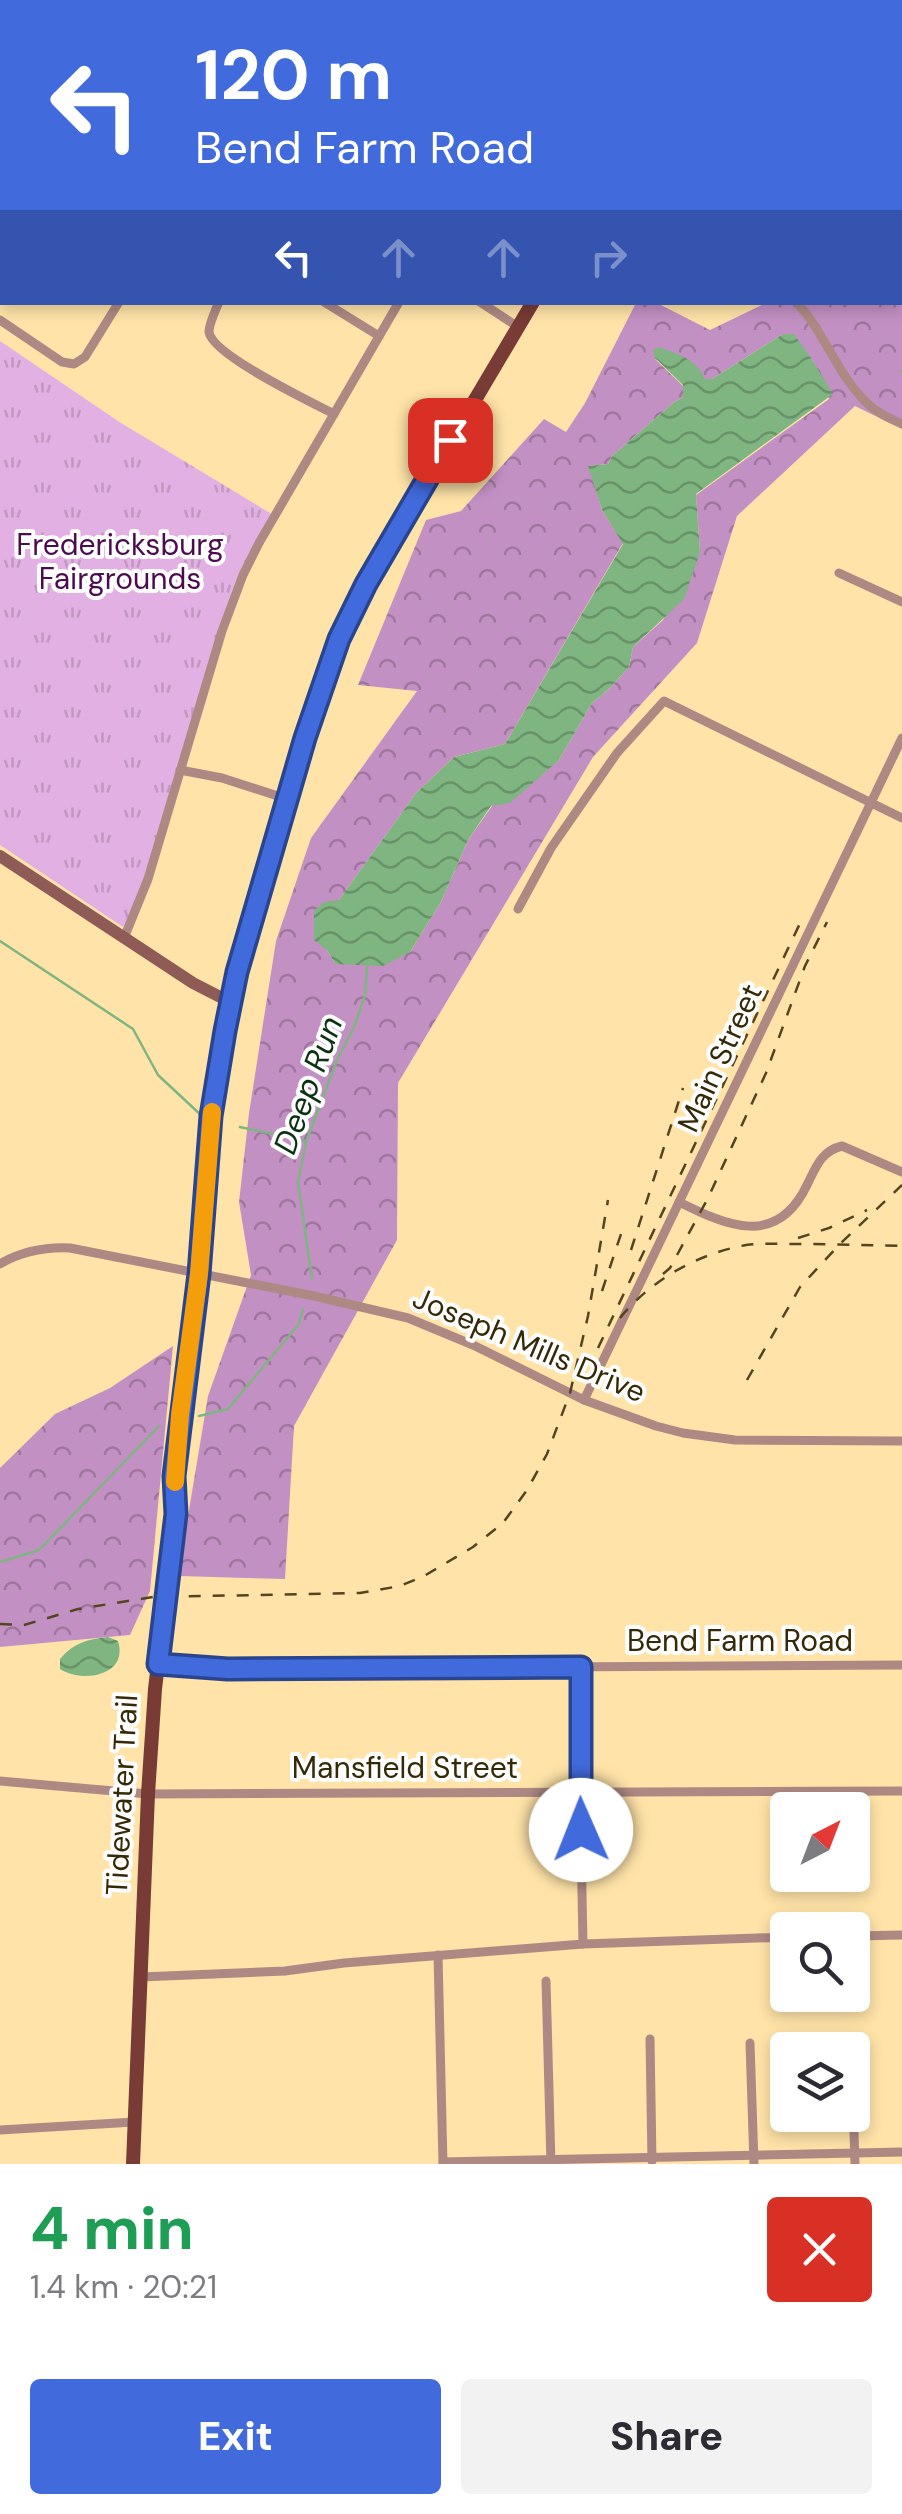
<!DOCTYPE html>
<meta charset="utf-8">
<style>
:root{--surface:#fff;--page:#f2f2f3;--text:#2b2b33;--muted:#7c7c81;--accent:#416adc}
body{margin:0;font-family:"DM Sans",sans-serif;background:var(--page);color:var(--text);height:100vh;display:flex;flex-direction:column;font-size:38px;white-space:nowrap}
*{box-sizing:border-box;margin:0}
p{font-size:32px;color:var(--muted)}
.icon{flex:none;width:55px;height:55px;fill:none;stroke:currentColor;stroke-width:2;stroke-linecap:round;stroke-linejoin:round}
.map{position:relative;height:2164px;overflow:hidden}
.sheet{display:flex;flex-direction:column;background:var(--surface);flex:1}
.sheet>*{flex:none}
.top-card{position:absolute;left:0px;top:0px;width:902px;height:305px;box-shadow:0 5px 15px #0003;background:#416adc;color:#fff;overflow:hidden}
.needle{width:65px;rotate:42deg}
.controls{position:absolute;left:770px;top:1792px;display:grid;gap:20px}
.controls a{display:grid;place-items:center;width:100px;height:100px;border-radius:10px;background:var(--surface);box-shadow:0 5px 15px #0003;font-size:50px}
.pin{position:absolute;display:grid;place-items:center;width:85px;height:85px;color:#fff;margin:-42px;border-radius:20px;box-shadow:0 5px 15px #0006}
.me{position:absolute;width:110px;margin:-55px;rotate:359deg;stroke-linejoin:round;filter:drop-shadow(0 0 8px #0008)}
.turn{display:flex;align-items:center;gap:35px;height:210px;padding:0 30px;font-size:45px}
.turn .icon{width:130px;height:130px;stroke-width:2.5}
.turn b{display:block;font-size:70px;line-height:85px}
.lanes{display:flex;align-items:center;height:95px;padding:0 30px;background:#0003;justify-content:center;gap:50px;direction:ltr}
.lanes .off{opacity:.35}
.round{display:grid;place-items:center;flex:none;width:105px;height:105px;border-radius:10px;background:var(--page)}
.head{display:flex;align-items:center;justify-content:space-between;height:170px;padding:0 30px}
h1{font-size:60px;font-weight:800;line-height:75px;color:#1e9e55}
.cta{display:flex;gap:20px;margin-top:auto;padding:20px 30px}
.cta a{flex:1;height:115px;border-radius:10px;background:var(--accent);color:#fff;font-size:40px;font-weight:800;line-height:115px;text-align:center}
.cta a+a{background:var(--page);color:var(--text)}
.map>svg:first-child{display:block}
.forest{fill:url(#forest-crowns);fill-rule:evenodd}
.park{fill:url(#park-tufts)}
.water{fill:url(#water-waves)}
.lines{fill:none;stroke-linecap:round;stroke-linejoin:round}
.stream{stroke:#7eb581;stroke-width:2.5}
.street{stroke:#ae8984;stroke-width:9}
.secondary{stroke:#8f5b56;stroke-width:12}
.primary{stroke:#783b36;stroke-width:14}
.rail{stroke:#544420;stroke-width:2.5;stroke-dasharray:12 12;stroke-linecap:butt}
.route-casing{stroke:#2a458f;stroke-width:25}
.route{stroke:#416adc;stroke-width:18}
.slow{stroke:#f59e0b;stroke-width:18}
.labels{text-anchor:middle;stroke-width:8;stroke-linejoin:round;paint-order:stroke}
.park-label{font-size:30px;fill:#4b0b4e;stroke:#fff}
.street-label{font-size:30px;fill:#362908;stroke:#fff}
.water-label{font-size:32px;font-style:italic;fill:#093210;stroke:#fff}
</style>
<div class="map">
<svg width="902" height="2164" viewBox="0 0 902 2164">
<defs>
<pattern id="forest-crowns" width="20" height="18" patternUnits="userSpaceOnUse" patternTransform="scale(2.5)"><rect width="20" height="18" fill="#c390c4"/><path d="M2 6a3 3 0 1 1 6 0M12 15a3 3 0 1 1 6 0" fill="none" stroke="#9f769d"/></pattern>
<pattern id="park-tufts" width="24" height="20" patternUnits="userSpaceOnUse" patternTransform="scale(2.5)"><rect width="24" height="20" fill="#e2b0e3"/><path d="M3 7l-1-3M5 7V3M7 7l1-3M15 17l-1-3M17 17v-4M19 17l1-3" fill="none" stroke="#c297c1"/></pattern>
<pattern id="water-waves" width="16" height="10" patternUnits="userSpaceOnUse" patternTransform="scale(2.5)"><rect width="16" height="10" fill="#7eb581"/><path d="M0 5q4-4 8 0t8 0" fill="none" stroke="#689368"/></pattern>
</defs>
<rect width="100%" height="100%" fill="#ffe3a8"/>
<g class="forest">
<path d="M900 252H902V429L855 406 737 516 697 643 593 757 398 1083 397 1240 294 1426 285 1579 178 1576 208 1396 251 1275 239 1202 249 1113 276 941 311 838 417 691 358 685 426 520 461 511 544 419 566 432 585 403 636 303H657L710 330 766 303 900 302ZM783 334 813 361 829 399 696 495 700 552 663 620 633 647 629 667 609 689 592 703 559 760 492 806 468 840 441 902 410 952 335 964 327 950 339 900 416 793 454 757 505 744 623 543 602 510 589 466 608 464 612 456 673 403 683 397V386L655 359 705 379H712Z"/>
<path d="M173 1346 150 1591 130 1635 0 1647V1468L55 1414 110 1388Z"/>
</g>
<path class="park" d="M0 341 121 423 275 516 243 575 141 902 123 927 0 845Z"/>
<g class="water">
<path d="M783 334H794L813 361 833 394 696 494 700 552 684 599 633 647 629 667 609 689 592 703 559 760 510 803 491 806 468 840 441 902 410 952 383 966 335 964 327 950 314 940V911L324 902 339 900 416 793 454 757 505 744 623 544 602 510 588 466 608 464 612 456 673 403 683 397V385L655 358 653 350 658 347C678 354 696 358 705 379H712Z"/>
<path d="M108 1637 118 1641C129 1675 83 1684 60 1669V1659C73 1643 89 1639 108 1637Z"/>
</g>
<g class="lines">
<g class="stream">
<path d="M901 371H902"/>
<path d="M0 941 133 1029 158 1075 202 1116"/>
<path d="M240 1127 305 1141"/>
<path d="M312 1279 298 1182 306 1142 337 1060 354 1027 365 996 367 966"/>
<path d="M199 1416 228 1409 299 1324 303 1309"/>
<path d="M0 1562 39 1550 159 1426"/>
</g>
<g class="street">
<path d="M75 0 78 2"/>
<path d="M422 0 441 2"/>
<path d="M896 0 902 2"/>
<path d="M144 2 145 0"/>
<path d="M261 2 262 0"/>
<path d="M574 2 575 0"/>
<path d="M0 82 2 84"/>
<path d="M0 218 2 219"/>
<path d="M0 281 2 276"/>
<path d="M219 302C215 311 209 324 209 332 212 355 311 402 334 414"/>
<path d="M324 302 379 336"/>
<path d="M480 302 518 327"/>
<path d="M796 302C825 332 837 375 867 403 877 413 889 418 902 424"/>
<path d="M0 320 62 362 74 364 85 357 119 302"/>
<path d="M839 573 902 602"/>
<path d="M180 770 222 778 287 799"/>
<path d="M518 909 551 848 617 753 664 701 902 818"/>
<path d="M124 938 148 879 222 631 243 575 259 543 399 302"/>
<path d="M679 1202C727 1226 777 1248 807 1185 816 1167 821 1151 842 1146L902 1172"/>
<path d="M0 1264C22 1251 45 1247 70 1248L314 1296 408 1318 473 1345 584 1400 656 1426 683 1433 735 1440 902 1441"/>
<path d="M584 1400 902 738"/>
<path d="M158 1664 229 1669 902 1665"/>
<path d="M581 1667 580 1793 583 1944"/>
<path d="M0 1781 148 1794 902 1791"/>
<path d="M852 1936 902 1935"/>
<path d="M438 1955 443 2164"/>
<path d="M141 1977 285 1971 344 1963 583 1944 788 1937"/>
<path d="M546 1981 551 2164"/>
<path d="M852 2038V2050"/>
<path d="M650 2039 652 2161"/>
<path d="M750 2043 754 2164"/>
<path d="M852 2070 855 2164"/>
<path d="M0 2130 134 2122"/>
<path d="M443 2162 902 2152"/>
</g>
<path class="secondary" d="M0 856 193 983 230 1002"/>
<g class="primary">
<path d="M698 2 699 0"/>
<path d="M133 2164 148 1794 155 1689 176 1514 175 1476 199 1274 211 1116 230 1002 303 745 339 639 366 584 533 302"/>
</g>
<g class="rail">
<path d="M798 1238 829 1228 867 1210"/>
<path d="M631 1250 683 1088"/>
<path d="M663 1274 670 1268 708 1198 766 1073 805 966 827 922"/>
<path d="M602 1291 624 1225"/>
<path d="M620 1318C651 1280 697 1254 746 1245 761 1243 777 1244 793 1244 829 1244 865 1245 902 1246"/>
<path d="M598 1348 803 917"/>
<path d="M747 1380 800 1287 840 1244 902 1185"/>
<path d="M0 1624 24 1625 78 1609 153 1597 360 1593 400 1586 424 1576 473 1547 503 1523 527 1490 547 1454 570 1393 588 1316 608 1200"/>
</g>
</g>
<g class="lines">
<defs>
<path id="route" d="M450 440 366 584 339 639 305 738 237 972 225 1031 211 1116 199 1274 174 1476 176 1514 158 1664 228 1669 581 1667V1830"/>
</defs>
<use href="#route" class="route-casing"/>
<use href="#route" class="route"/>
<path class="slow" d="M175 1482 180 1415 199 1274 212 1112"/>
</g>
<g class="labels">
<g class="park-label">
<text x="120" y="555">Fredericksburg<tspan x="120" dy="34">Fairgrounds</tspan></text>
</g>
<g class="street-label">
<text transform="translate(720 1058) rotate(-65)" y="10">Main Street</text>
<text transform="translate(529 1345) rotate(23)" y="10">Joseph Mills Drive</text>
<text x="740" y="1651">Bend Farm Road</text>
<text x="405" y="1778">Mansfield Street</text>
<text transform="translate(122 1795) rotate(-87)" y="10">Tidewater Trail</text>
</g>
<g class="water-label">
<text transform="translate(308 1085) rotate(-70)" y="11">Deep Run</text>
</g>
</g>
</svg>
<div class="controls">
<a><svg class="needle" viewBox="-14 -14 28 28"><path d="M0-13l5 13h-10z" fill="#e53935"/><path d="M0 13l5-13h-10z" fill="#7c7c81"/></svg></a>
<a><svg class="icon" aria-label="search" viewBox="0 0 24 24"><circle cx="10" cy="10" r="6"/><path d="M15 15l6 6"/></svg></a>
<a><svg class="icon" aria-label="layers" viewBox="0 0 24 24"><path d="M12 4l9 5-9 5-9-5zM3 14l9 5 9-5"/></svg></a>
</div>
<div class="pin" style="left:450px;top:440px;background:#d93025"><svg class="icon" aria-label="arrive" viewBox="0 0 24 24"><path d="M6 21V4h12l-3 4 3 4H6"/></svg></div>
<svg class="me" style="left:581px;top:1830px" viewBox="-20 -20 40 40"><circle r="19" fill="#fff"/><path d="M0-13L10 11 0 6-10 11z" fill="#416adc"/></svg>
<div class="top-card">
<div class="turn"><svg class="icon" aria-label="left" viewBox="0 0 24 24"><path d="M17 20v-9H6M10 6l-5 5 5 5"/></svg><div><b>120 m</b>Bend Farm Road</div></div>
<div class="lanes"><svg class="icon" aria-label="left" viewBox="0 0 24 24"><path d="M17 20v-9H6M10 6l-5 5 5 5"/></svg><svg class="icon off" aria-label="ahead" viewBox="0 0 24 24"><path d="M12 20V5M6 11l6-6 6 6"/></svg><svg class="icon off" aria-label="ahead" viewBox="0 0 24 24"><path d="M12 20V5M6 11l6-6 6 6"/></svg><svg class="icon off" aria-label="right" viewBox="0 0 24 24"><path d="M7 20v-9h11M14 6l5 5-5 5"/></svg></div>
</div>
</div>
<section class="sheet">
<div class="head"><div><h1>4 min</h1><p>1.4 km · 20:21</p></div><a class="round" style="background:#d93025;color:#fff"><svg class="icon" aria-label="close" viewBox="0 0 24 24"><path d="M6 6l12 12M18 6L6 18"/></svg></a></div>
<div class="cta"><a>Exit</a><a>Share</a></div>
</section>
